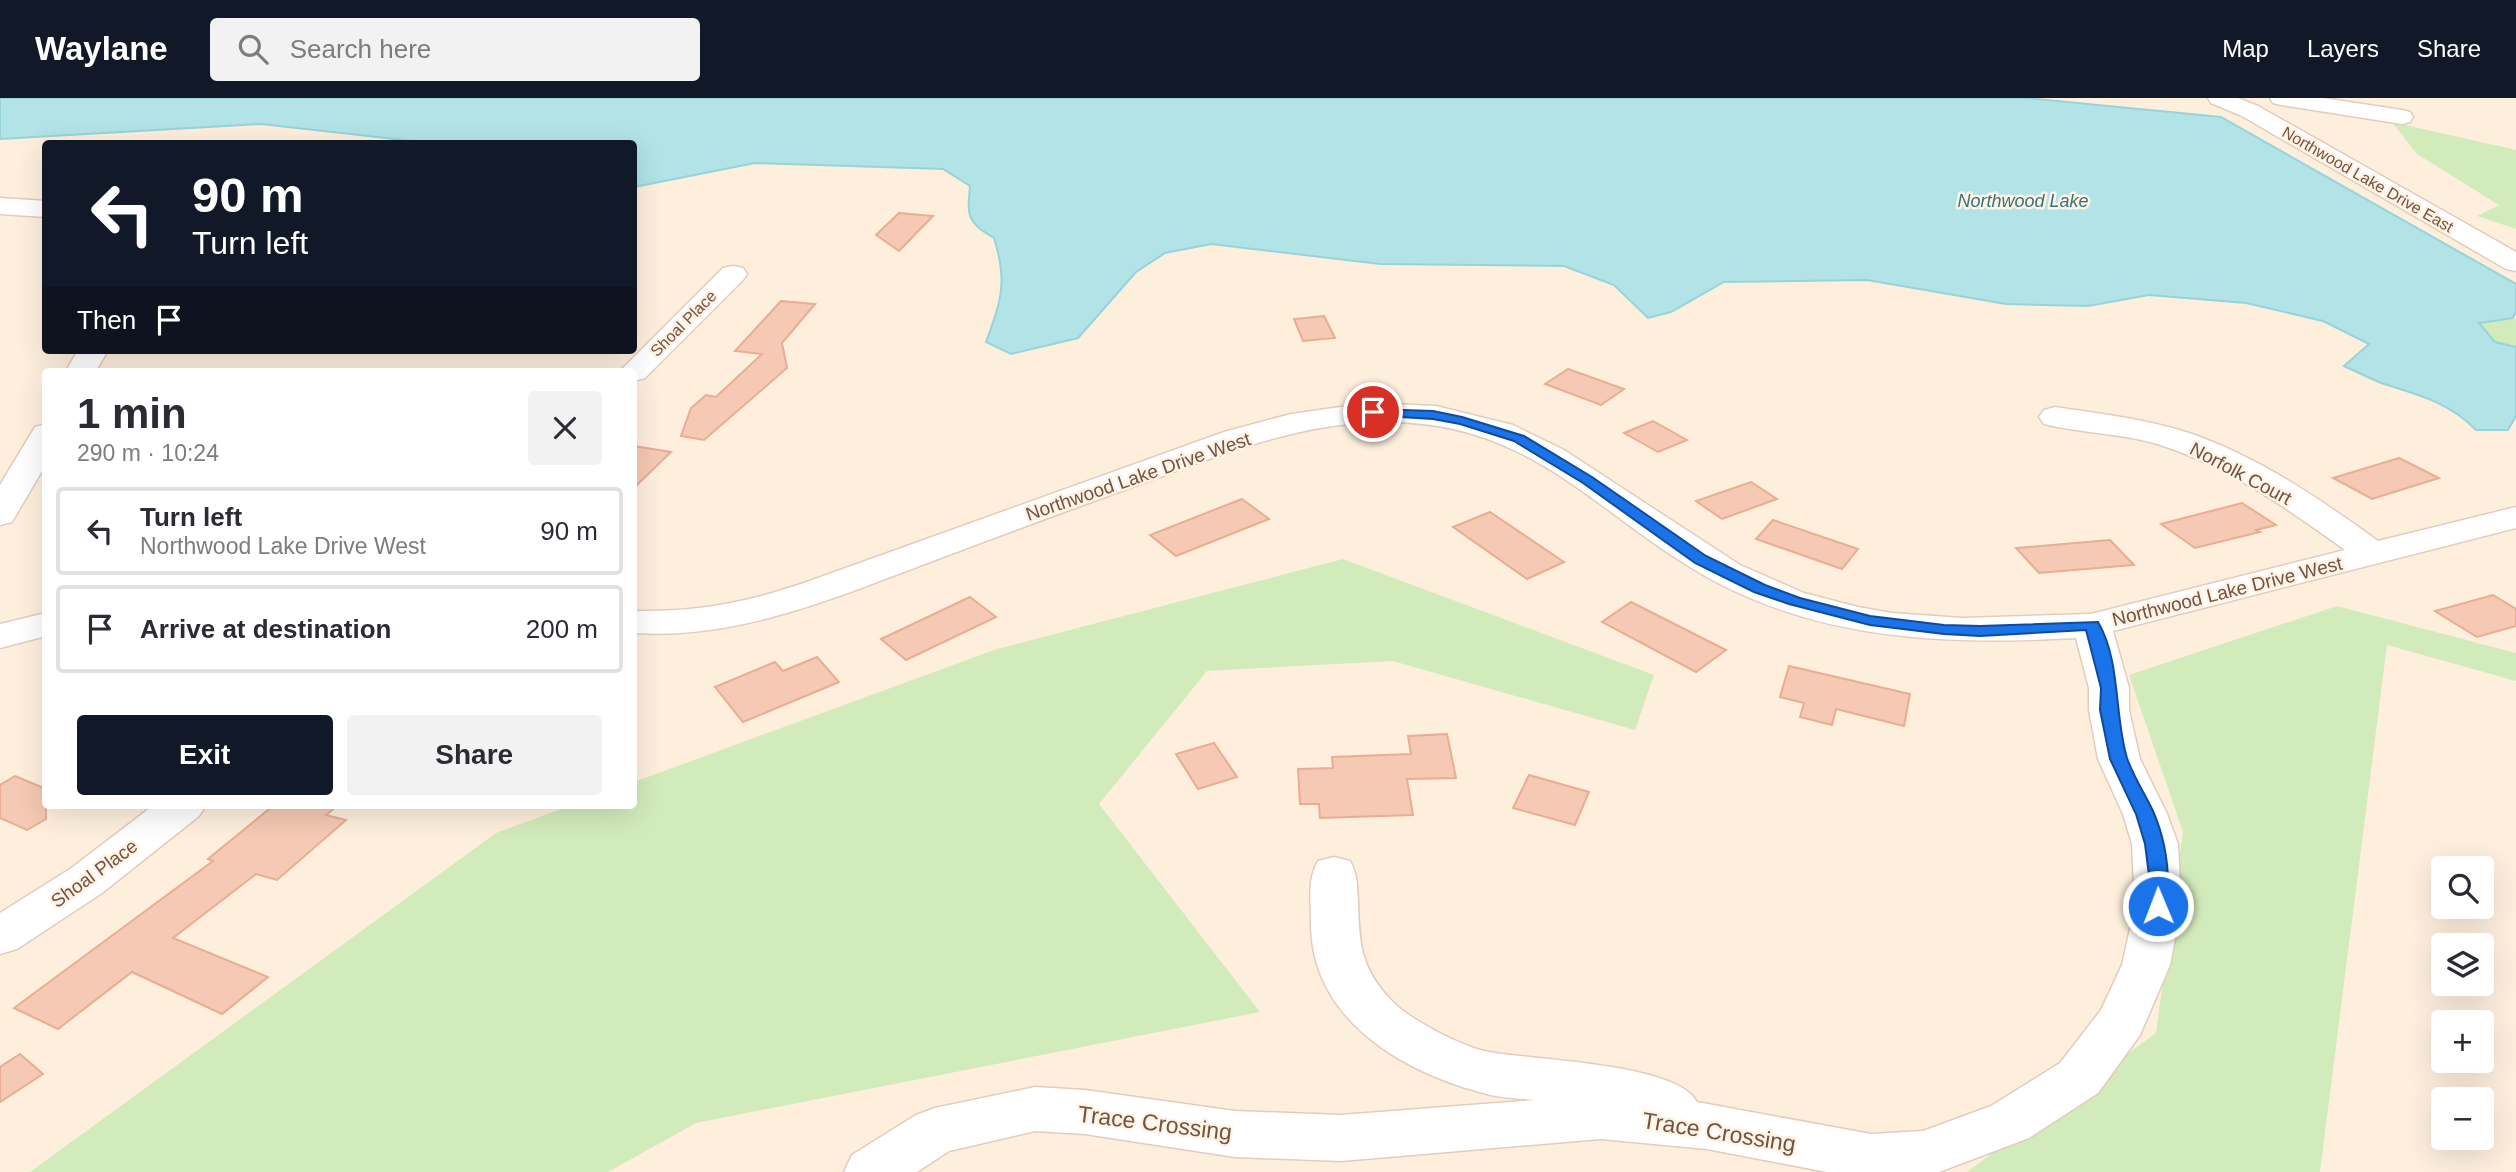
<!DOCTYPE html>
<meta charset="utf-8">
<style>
:root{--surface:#fff;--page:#f2f2f3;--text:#2b2b33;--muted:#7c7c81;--line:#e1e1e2;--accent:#111827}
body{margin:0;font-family:Arial,sans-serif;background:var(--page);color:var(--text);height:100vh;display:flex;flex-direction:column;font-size:26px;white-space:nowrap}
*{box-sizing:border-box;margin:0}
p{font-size:23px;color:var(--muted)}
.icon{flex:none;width:38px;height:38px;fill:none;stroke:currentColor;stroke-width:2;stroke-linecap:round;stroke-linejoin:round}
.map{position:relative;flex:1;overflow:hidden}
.sheet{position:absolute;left:42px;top:270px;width:595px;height:441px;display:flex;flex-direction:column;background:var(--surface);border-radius:7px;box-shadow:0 7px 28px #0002}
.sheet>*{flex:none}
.top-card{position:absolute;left:42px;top:42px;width:595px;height:214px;border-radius:7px;box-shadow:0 7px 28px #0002;background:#111827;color:#fff;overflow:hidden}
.fabs{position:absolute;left:2431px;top:758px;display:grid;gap:14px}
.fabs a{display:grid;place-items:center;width:63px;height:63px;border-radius:7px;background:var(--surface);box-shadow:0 7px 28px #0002;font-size:35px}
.pin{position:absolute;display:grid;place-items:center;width:60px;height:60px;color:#fff;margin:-30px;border:4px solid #fff;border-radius:50%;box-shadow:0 2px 7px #0007}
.me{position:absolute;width:77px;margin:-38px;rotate:359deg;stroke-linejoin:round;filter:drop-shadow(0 0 5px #0008)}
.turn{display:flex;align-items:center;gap:24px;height:147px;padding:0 35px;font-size:32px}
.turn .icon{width:91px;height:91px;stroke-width:2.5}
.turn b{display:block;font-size:49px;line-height:60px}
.then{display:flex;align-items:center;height:66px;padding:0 35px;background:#0003;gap:14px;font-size:26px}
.round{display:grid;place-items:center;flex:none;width:74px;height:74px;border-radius:7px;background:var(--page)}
.headline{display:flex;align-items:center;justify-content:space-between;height:119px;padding:0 35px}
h1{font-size:42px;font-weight:800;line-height:52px}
.cta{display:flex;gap:14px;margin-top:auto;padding:14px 35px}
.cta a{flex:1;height:80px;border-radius:7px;background:var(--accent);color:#fff;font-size:28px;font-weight:800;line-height:80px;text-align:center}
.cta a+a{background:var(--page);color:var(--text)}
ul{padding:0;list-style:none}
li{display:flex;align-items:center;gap:21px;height:88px;margin:0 14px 10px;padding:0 21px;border:4px solid var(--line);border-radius:7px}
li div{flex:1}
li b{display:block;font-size:26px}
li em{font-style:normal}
header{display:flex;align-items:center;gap:42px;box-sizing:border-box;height:98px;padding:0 35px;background:var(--accent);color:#fff}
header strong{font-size:33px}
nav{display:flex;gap:38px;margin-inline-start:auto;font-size:24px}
.search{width:490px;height:63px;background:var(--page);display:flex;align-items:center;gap:18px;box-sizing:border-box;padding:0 24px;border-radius:7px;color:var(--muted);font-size:26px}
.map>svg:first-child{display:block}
.green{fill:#d2ebbb}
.water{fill:#b1e3e7;stroke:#96d4da;stroke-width:2}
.building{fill:#f5c9b3;stroke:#e8ad92;stroke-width:2}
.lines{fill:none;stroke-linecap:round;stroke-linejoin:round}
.minor-casing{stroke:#e3ccbc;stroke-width:3}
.minor{fill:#fff;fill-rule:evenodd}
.route{fill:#1a73e8;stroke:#114b97;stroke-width:2}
.labels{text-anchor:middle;stroke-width:5;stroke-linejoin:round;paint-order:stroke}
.far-street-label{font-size:16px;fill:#745244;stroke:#fff3e4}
.far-water-label{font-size:18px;font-style:italic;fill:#38747c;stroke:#fff3e4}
.street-label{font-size:19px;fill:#745244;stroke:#fff3e4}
.near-street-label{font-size:23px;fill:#745244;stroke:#fff3e4}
</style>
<header>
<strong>Waylane</strong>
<div class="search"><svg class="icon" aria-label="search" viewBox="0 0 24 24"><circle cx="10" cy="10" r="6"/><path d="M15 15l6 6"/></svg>Search here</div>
<nav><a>Map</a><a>Layers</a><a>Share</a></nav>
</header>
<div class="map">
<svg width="2516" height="1074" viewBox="0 0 2516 1074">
<rect width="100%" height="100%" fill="#feefdd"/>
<g class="green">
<path d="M2392 24 2516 52V131L2477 118 2499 107 2417 56Z"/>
<path d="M2516 221V249L2495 244 2479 224Z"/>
<path d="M1343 461 1654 577 1635 632 1393 563 1207 573 1099 706 1260 914 696 1025 608 1074H30L496 735 572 707H634V684L997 551Z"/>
<path d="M2337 508 2516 555V583L2387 547 2320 1074H1967L2156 935 2183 734 2129 577Z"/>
</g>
<path class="water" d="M0 0H2026L2221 19 2516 186V213L2513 220 2479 225 2495 244 2516 249V318L2508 332H2476C2450 305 2419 297 2384 286 2371 281 2357 274 2344 268L2369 246 2323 223 2246 205 2149 197 2088 208 2006 206 1867 182 1724 184 1671 214 1648 220 1614 187 1564 168 1380 166 1211 146 1165 155 1136 174 1078 240 1011 256 986 244C1001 203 1008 184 994 140 967 124 967 119 970 88L943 71 755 65 634 89V46H439L261 26 0 41Z"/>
<g class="building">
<path d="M899 115 933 118 899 153 876 137Z"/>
<path d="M781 203 815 206 782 245 787 270 704 342 681 338 691 310 706 297 716 299 762 256 735 253Z"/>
<path d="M1324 218 1335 240 1303 243 1294 221Z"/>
<path d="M1568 271 1624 291 1601 307 1545 286Z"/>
<path d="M1653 323 1687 342 1658 354 1624 335Z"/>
<path d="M634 348 671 354 634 390Z"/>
<path d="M2399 360 2439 380 2372 401 2333 380Z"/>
<path d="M1751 384 1777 401 1722 421 1696 403Z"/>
<path d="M1242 401 1269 421 1176 458 1150 437Z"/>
<path d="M2242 405 2276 427 2256 432 2260 434 2195 450 2161 426Z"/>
<path d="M1490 414 1564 464 1527 481 1453 429Z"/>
<path d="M1773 422 1858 451 1842 471 1756 441Z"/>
<path d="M2110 442 2134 467 2039 475 2016 450Z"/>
<path d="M2493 497 2516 511V528L2477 539 2435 513Z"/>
<path d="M970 499 996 519 906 562 881 541Z"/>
<path d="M1631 504 1726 552 1696 574 1602 524Z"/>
<path d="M817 559 839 584 743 624 715 589 775 564 783 573Z"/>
<path d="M1789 568 1910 596 1904 628 1836 611 1832 627 1800 619 1804 605 1780 599Z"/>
<path d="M1447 636 1456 680 1407 681 1413 717 1320 720 1319 706H1300L1298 671 1333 670 1332 659 1411 656 1408 638Z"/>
<path d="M1214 645 1237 679 1198 691 1176 656Z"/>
<path d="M1529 677 1589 694 1575 727 1513 710Z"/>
<path d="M15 678 46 691V721L27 732 0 720V687Z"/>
<path d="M274 707H338L326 717 346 722 277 782 256 776 173 840 268 879 222 916 132 874 58 931 14 910 213 763 208 761Z"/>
<path d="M20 956 43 976 0 1004V969Z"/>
</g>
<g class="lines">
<defs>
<g id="minor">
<path d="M2208 0H2238L2258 8 2516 154V173L2506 171 2242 18 2211 5Z"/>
<path d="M2270 0H2323L2402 12 2410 14 2413 19 2410 24 2402 26 2281 7 2273 5Z"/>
<path d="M0 100 46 103V119L0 116Z"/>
<path d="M733 168 743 170 747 176 743 182 645 280 634 283V273H620L723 170Z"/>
<path d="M78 252H108L96 273H66Z"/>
<path d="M1369 305 1436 308 1513 327 1564 352 1740 467 1804 495 1858 509 1892 515 1962 520 2091 516 2345 452C2287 410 2224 366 2154 345 2118 335 2080 335 2044 326L2039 319 2044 312 2055 309C2101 316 2148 321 2192 336 2260 360 2320 401 2378 443L2516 409V430L2113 533 2129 590V612L2140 661 2167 716 2178 746 2181 808 2170 867 2140 937 2098 995 2029 1040 1939 1074H1827L1707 1051 1601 1041 1341 1063 1235 1059 1085 1036 1035 1033 949 1053 917 1074H844L852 1057 916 1017 935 1010 1035 989 1085 992 1235 1013 1341 1017 1535 1002C1518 1000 1499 1000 1483 995 1401 973 1311 921 1311 825 1311 804 1307 782 1318 763L1334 759 1350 763C1358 777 1357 789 1358 804 1359 846 1361 871 1391 902 1408 921 1464 950 1489 954 1531 962 1678 965 1697 1004L1871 1036 1923 1033 1991 1008 2060 965 2101 912 2122 867 2135 808 2132 746 2123 716 2098 661 2089 612V590L2076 540C1953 547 1828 543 1716 484 1599 421 1538 326 1391 324 1313 323 1240 349 1168 376 1088 405 1009 434 930 464 834 500 738 542 634 535V513C696 514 745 505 804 485L1224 334 1291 316Z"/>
<path d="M46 326V366L12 424 0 427V387L35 329Z"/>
<path d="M46 515V538L0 550V526Z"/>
<path d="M154 707H206L199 718 102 795 17 851 0 856V815L70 771Z"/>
</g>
</defs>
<use href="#minor" class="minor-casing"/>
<use href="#minor" class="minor"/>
</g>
<path class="route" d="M1373 311 1433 313 1462 319 1524 338 1592 379 1706 458 1765 487 1800 500 1870 518 1944 527 1980 528 2098 524C2121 563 2114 617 2127 660 2133 678 2145 696 2153 713 2163 736 2168 762 2168 786 2168 795 2170 805 2165 813H2152L2149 808V777L2145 746 2136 716 2110 661 2100 612 2101 590 2086 532 1980 538 1944 536 1870 527 1789 506 1754 494 1695 465 1583 385 1514 343 1460 326 1433 321 1368 317 1366 314Z"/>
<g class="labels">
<g class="far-street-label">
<text transform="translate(2368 81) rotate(30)" y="6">Northwood Lake Drive East</text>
<text transform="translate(683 225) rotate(-45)" y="6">Shoal Place</text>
</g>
<g class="far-water-label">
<text x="2023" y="109">Northwood Lake</text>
</g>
<g class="street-label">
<text transform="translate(2241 375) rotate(28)" y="7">Norfolk Court</text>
<text transform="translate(1138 378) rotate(-19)" y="7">Northwood Lake Drive West</text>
<text transform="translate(2227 493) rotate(-14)" y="7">Northwood Lake Drive West</text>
<text transform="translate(94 775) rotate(-36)" y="7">Shoal Place</text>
</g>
<g class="near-street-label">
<text transform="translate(1155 1025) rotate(7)" y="8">Trace Crossing</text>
<text transform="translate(1719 1034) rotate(9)" y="8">Trace Crossing</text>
</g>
</g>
</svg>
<div class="fabs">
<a><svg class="icon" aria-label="search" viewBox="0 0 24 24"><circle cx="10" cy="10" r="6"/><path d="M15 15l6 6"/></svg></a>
<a><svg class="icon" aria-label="layers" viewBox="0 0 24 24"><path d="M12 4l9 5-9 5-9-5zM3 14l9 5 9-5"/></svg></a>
<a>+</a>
<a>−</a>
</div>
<div class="pin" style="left:1373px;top:314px;background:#d93025"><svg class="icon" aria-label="arrive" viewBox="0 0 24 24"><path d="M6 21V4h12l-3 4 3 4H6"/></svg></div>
<svg class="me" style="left:2158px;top:808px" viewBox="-20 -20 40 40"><circle r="17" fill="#1a73e8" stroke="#fff" stroke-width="3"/><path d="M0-11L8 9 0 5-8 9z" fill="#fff"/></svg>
<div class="top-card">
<div class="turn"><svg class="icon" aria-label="left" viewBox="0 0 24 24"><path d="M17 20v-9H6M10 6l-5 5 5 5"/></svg><div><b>90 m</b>Turn left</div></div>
<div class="then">Then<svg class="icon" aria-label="arrive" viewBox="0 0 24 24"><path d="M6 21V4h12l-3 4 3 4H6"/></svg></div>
</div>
<section class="sheet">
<div class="headline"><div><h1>1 min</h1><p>290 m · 10:24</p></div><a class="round"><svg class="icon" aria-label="close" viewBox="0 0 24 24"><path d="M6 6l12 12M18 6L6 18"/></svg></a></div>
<ul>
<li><svg class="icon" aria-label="left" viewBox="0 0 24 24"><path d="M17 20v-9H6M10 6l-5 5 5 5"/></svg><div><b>Turn left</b><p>Northwood Lake Drive West</p></div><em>90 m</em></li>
<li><svg class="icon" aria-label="arrive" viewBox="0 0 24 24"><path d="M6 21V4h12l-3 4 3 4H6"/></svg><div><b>Arrive at destination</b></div><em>200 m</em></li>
</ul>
<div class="cta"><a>Exit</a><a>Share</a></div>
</section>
</div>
